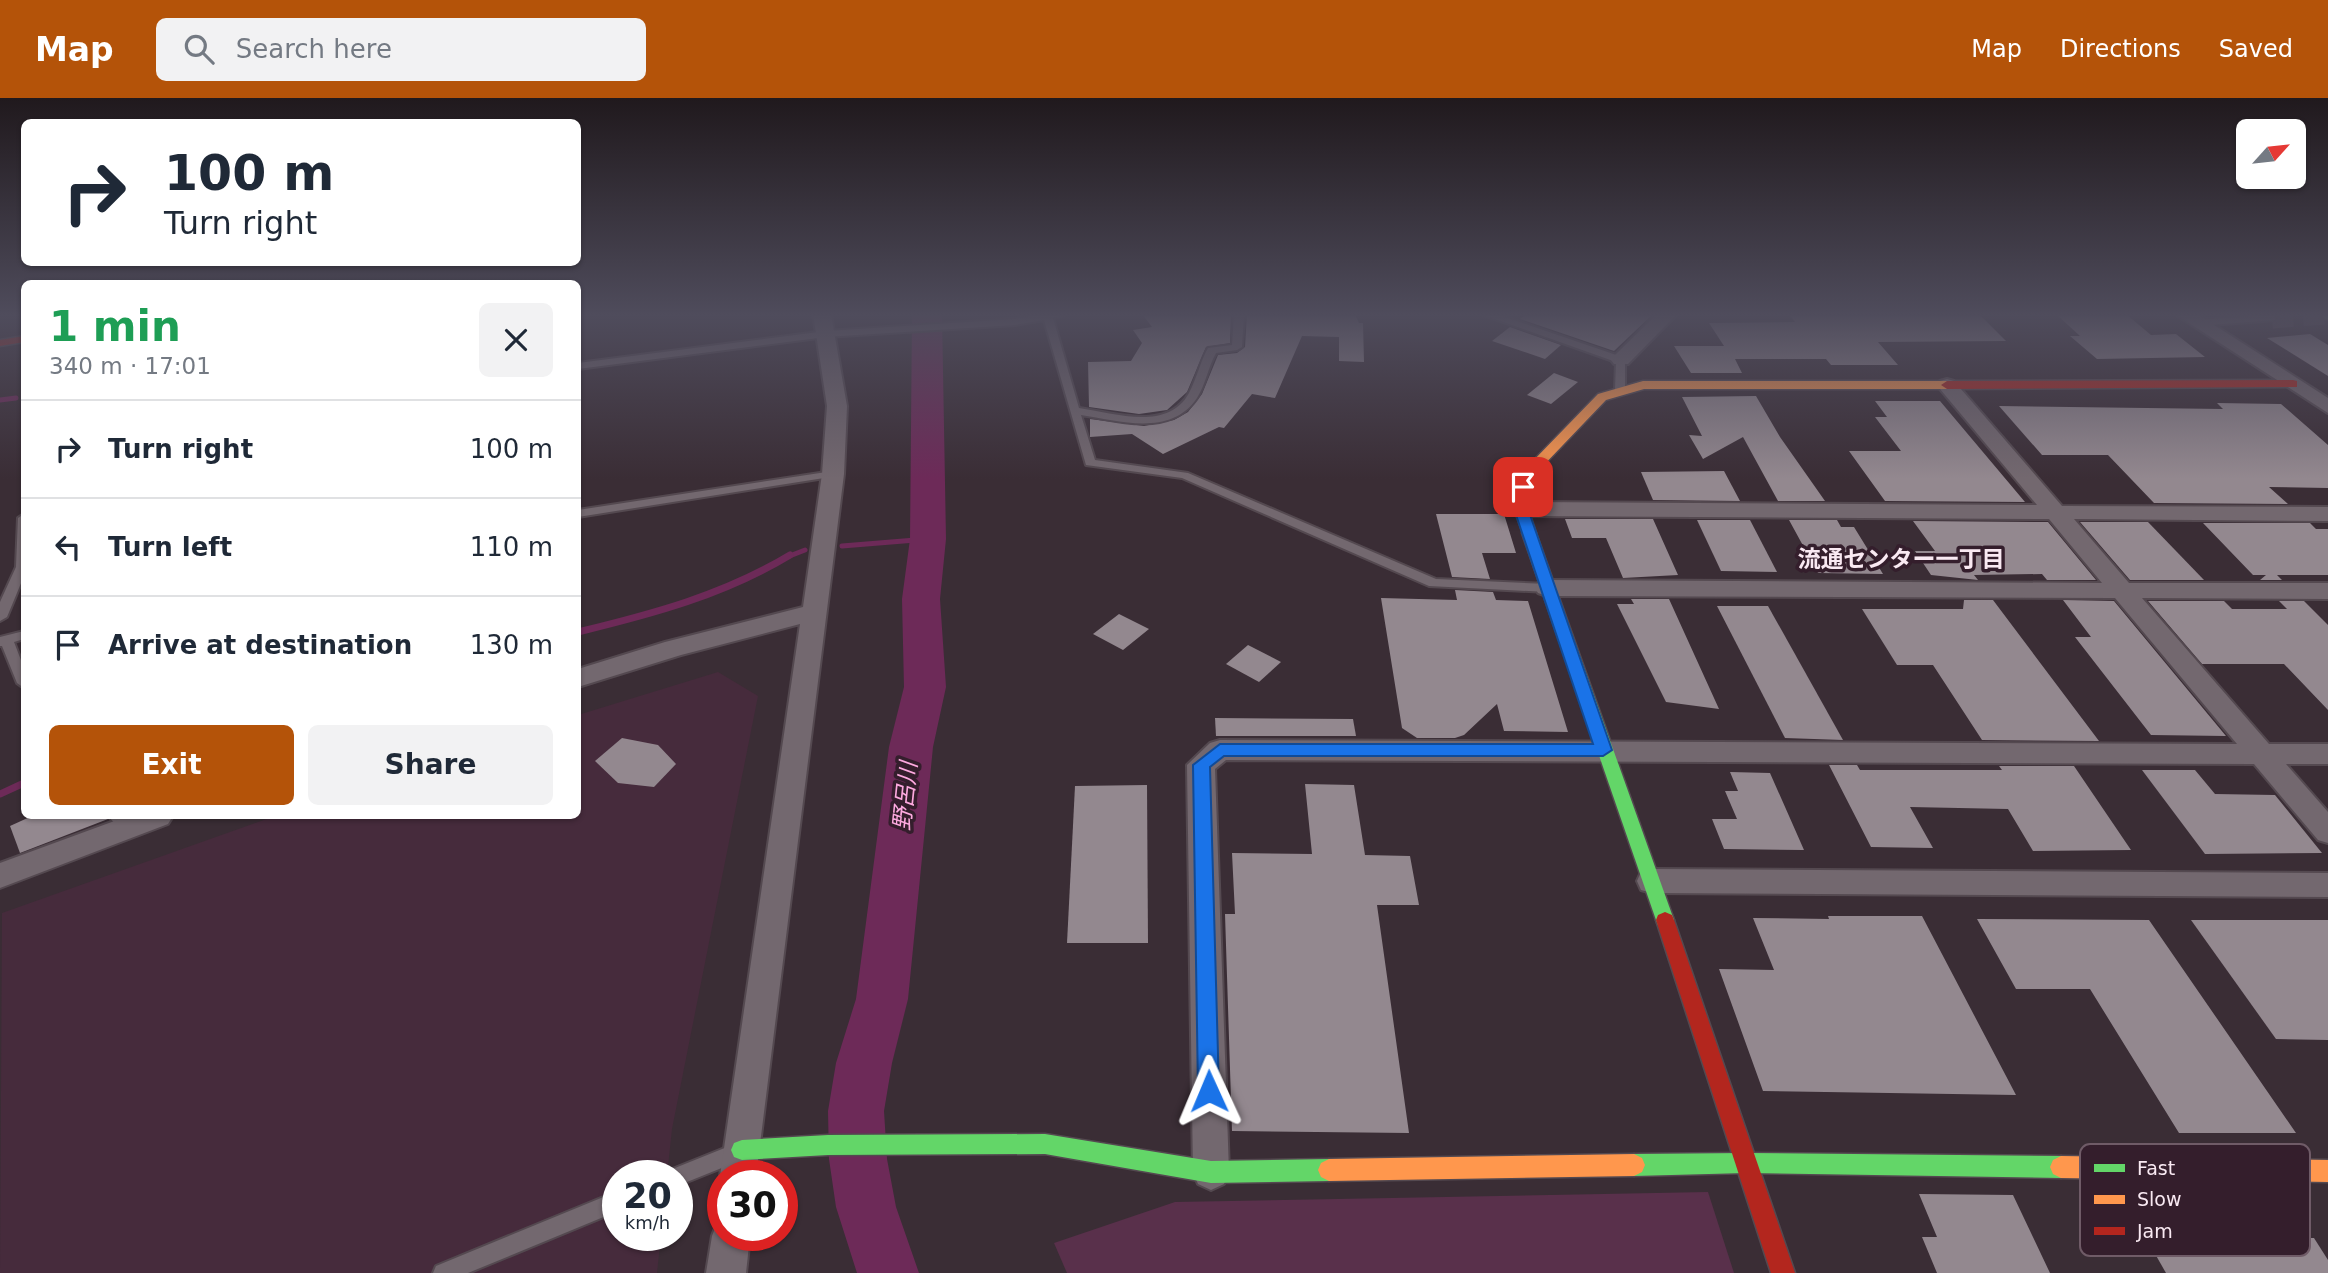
<!DOCTYPE html>
<meta charset="utf-8">
<style>
:root{--surface:#fff;--page:#f2f2f3;--text:#1f2937;--muted:#747a83;--line:#e0e1e3;--accent:#b45309}
body{margin:0;font-family:"DejaVu Sans","Noto Sans JP",sans-serif;background:var(--page);color:var(--text);height:100vh;display:flex;flex-direction:column;font-size:26px;white-space:nowrap}
*{box-sizing:border-box;margin:0}
p{font-size:23px;color:var(--muted)}
.icon{flex:none;width:38px;height:38px;fill:none;stroke:currentColor;stroke-width:2;stroke-linecap:round;stroke-linejoin:round}
.map{position:relative;flex:1;overflow:hidden}
.sheet{position:absolute;left:21px;top:182px;width:560px;height:539px;display:flex;flex-direction:column;background:var(--surface);border-radius:10px;box-shadow:0 2px 5px #0004}
.sheet>*{flex:none}
.guide{position:absolute;left:21px;top:21px;width:560px;height:147px;border-radius:10px;box-shadow:0 2px 5px #0004;background:#fff;color:var(--text);overflow:hidden}
.needle{width:46px;rotate:63deg}
.buttons{position:absolute;left:2236px;top:21px;display:grid;gap:14px}
.buttons a{display:grid;place-items:center;width:70px;height:70px;border-radius:10px;background:var(--surface);box-shadow:0 2px 5px #0004;font-size:35px}
.speed{position:absolute;left:602px;top:1062px;display:flex;gap:14px;font-size:35px;font-weight:700;text-align:center}
.speed>*{display:grid;place-content:center;width:91px;height:91px;border-radius:50%;background:var(--surface);box-shadow:0 2px 5px #0004;line-height:1}
.speed small{font-size:18px;font-weight:400}
.speed .limit{border:10px solid #d22;background:#fff;color:#111}
.pin{position:absolute;display:grid;place-items:center;width:60px;height:60px;color:#fff;margin:-30px;border-radius:14px;box-shadow:0 4px 10px #0006}
.me{position:absolute;width:77px;margin:-38px;rotate:359deg;stroke-linejoin:round;filter:drop-shadow(0 0 5px #0008)}
.turn{display:flex;align-items:center;gap:24px;height:147px;padding:0 28px;font-size:32px}
.turn .icon{width:91px;height:91px;stroke-width:2.5}
.turn b{display:block;font-size:49px;line-height:60px}
.round{display:grid;place-items:center;flex:none;width:74px;height:74px;border-radius:10px;background:var(--page)}
.overview{display:flex;align-items:center;justify-content:space-between;height:119px;padding:0 28px}
h1{font-size:42px;font-weight:800;line-height:52px;color:#1e9e55}
.button{display:flex;gap:14px;margin-top:auto;padding:14px 28px}
.button a{flex:1;height:80px;border-radius:10px;background:var(--accent);color:#fff;font-size:28px;font-weight:800;line-height:80px;text-align:center}
.button a+a{background:var(--page);color:var(--text)}
ul{padding:0;list-style:none}
li{display:flex;align-items:center;gap:21px;height:98px;padding:0 28px;border-top:2px solid var(--line)}
li div{flex:1}
li b{display:block;font-size:26px}
li em{font-style:normal}
header{display:flex;align-items:center;gap:42px;box-sizing:border-box;height:98px;padding:0 35px;background:var(--accent);color:#fff}
header strong{font-size:33px}
nav{display:flex;gap:38px;margin-inline-start:auto;font-size:24px}
.search{width:490px;height:63px;background:var(--page);display:flex;align-items:center;gap:18px;box-sizing:border-box;padding:0 24px;border-radius:10px;color:var(--muted);font-size:26px}
.map>svg:first-child{display:block}
.built{fill:#462b3c}
.green{fill:#59304b}
.lines{fill:none;stroke-linecap:round;stroke-linejoin:round}
.stream-far1{stroke:#6d2a58;stroke-width:5}
.stream{stroke:#6d2a58;stroke-width:7}
.river{fill:#6d2a58;fill-rule:evenodd}
.building{fill:#93888f}
.street-tunnel{stroke:#574951;stroke-width:21;stroke-dasharray:21 10;stroke-linecap:butt}
.lane-casing{stroke:#544950;stroke-width:4}
.street-casing{stroke:#544950;stroke-width:4}
.fast-casing{stroke:#544950;stroke-width:3}
.slow-casing{stroke:#544950;stroke-width:3}
.jam-casing{stroke:#544950;stroke-width:3}
.lane{fill:#73686f;fill-rule:evenodd}
.street{fill:#73686f;fill-rule:evenodd}
.fast{fill:#63d668;fill-rule:evenodd}
.slow{fill:#ff974d;fill-rule:evenodd}
.jam{fill:#b3261e;fill-rule:evenodd}
.route{fill:#1a73e8;stroke:#114b97;stroke-width:2}
.labels{text-anchor:middle;stroke-width:7;stroke-linejoin:round;paint-order:stroke}
.neighbourhood-label{font-size:23px;font-weight:bold;fill:#f9e9f2;stroke:#341e2c}
.water-label{font-size:23px;font-style:italic;fill:#fda9df;stroke:#341e2c}
.key{fill:#341e2c;stroke:#6f5b67;stroke-width:2}
.key-label{font-size:19px;fill:#f9e9f2}
</style>
<header>
<strong>Map</strong>
<div class="search"><svg class="icon" aria-label="search" viewBox="0 0 24 24"><circle cx="10" cy="10" r="6"/><path d="M15 15l6 6"/></svg>Search here</div>
<nav><a>Map</a><a>Directions</a><a>Saved</a></nav>
</header>
<div class="map">
<svg width="2328" height="1175" viewBox="0 0 2328 1175">
<rect width="100%" height="100%" fill="#3a2d35"/>
<path class="built" d="M718 574 758 598 672 1031 667 1078H618V1138H661L657 1175H0L2 815 275 718H578V617Z"/>
<path class="green" d="M1708 1094 1734 1175H1067L1054 1145 1175 1104Z"/>
<g class="lines">
<g class="stream-far1">
<path d="M0 302 16 300"/>
<path d="M842 448 928 441"/>
<path d="M787 459 805 452"/>
</g>
<g class="stream">
<path d="M578 534C652 516 724 497 790 457"/>
<path d="M0 696 24 685"/>
</g>
<path class="river" d="M912 216H942L946 441 940 501 946 589 933 649 908 901 892 965 884 1013 887 1061 896 1109 919 1175H857L836 1109 829 1061 828 1013 836 965 856 901 889 649 904 589 902 501 910 441Z"/>
</g>
<g class="building">
<path d="M1142 216H1231L1230 245 1206 249 1187 294 1167 312 1139 316 1089 309 1088 264 1131 263 1142 245 1133 232 1152 229Z"/>
<path d="M1247 216H1355L1359 225H1363L1364 264 1339 263V239L1302 238 1275 300 1252 296 1224 330 1219 329 1163 356 1132 336 1090 339V321L1144 328 1174 322 1188 314 1202 296 1218 257 1237 255 1245 249Z"/>
<path d="M1527 216H1653L1614 253 1520 221Z"/>
<path d="M1789 216H1979L2006 243 1878 244 1898 267H1831L1826 261H1735L1742 275H1691L1674 248H1724L1709 225 1795 224Z"/>
<path d="M2056 216H2126L2151 237 2176 236 2205 259 2097 261 2070 238H2080Z"/>
<path d="M1510 229 1561 247 1545 261 1492 243Z"/>
<path d="M2310 236 2328 247V278L2267 240Z"/>
<path d="M1554 275 1578 284 1551 306 1527 297Z"/>
<path d="M1756 298 1780 339 1825 403H1778L1743 339 1703 361 1689 337 1702 338 1682 299Z"/>
<path d="M1875 303H1940L2025 404 1885 403 1849 353H1901L1875 319H1887Z"/>
<path d="M2217 305 2281 306 2328 347V390L2269 389 2288 406 2154 405 2108 357H2042L1999 308 2223 311Z"/>
<path d="M1724 373 1740 403 1653 402 1641 374Z"/>
<path d="M1436 416H1504L1516 455H1482L1490 481 1452 479Z"/>
<path d="M1565 421H1653L1678 477 1623 480 1606 440H1572Z"/>
<path d="M1697 422H1750L1777 474 1721 473Z"/>
<path d="M1789 422H1837L1841 429H1854L1883 476 1818 475Z"/>
<path d="M1913 423 2048 424 2096 482H2047L2042 476 1974 477 1978 482 1931 477 1915 453H1935Z"/>
<path d="M2080 424H2148L2204 482H2130Z"/>
<path d="M2203 425H2310L2316 431H2328V477H2277L2282 482H2260L2266 477H2253Z"/>
<path d="M1455 492 1493 494 1496 502 1528 503 1568 634 1504 633 1497 606 1464 637 1455 640H1417L1402 630 1381 500 1457 502Z"/>
<path d="M1631 501H1669L1719 611 1666 604 1617 506H1634Z"/>
<path d="M1964 502H1993L2099 643 1982 642 1933 567H1897L1862 511H1963Z"/>
<path d="M2063 502 2114 503 2226 638 2151 637 2075 539H2091Z"/>
<path d="M2148 503H2224L2232 511H2287L2279 503H2304L2328 527V612L2284 566H2202Z"/>
<path d="M1717 508H1768L1843 642 1785 640Z"/>
<path d="M1119 516 1149 531 1123 552 1093 536Z"/>
<path d="M1248 547 1281 564 1259 584 1226 566Z"/>
<path d="M1215 620 1353 621 1356 638H1216Z"/>
<path d="M622 640 658 647 676 666 654 689 618 685 595 663Z"/>
<path d="M1829 667H1857L1860 672H2002L1999 668H2074L2131 752 2033 753 2008 711 1910 709 1933 750 1871 749Z"/>
<path d="M2142 672H2195L2215 696 2275 697 2322 755 2205 756Z"/>
<path d="M1730 674 1770 675 1804 752 1724 751 1712 721H1737L1725 693H1738Z"/>
<path d="M1305 686 1354 687 1365 757 1410 758 1419 807H1377L1409 1035 1232 1033 1225 816H1235L1232 755 1312 756Z"/>
<path d="M1147 687 1148 845H1067L1075 688Z"/>
<path d="M32 718H106L108 721 20 755 10 728Z"/>
<path d="M1828 818H1922L2016 997 1763 993 1719 871 1774 872 1753 820 1829 821Z"/>
<path d="M1977 821 2149 822 2296 1035H2179L2090 891H2016Z"/>
<path d="M2191 822H2328V942L2276 941Z"/>
<path d="M1919 1096 2013 1097 2050 1175H1937L1922 1139H1937Z"/>
<path d="M2146 1140H2314L2328 1162V1175H2166Z"/>
</g>
<g class="lines">
<path class="street-tunnel" d="M2272 220 2324 216"/>
<defs>
<g id="lane">
<path d="M1043 216H1066L1053 220 1079 310C1114 315 1168 334 1189 295 1197 280 1200 264 1208 250L1232 247 1234 216H1244L1242 249 1237 252 1216 255C1208 269 1206 286 1197 300 1171 339 1120 323 1081 317L1095 362 1188 375 1436 481 1547 486 1553 490 1547 494 1429 488 1182 380 1086 367 1044 222 1015 227 826 239 578 271V265L826 233 1015 221Z"/>
<path d="M1481 216H1496L1625 260V292L1620 295 1615 292 1616 264Z"/>
<path d="M2272 217 2275 218V222L2197 228 2192 225 2197 222Z"/>
<path d="M833 373 837 374V378L578 419V412Z"/>
<path d="M24 416V478L7 519 0 523V504L16 469 18 420Z"/>
<path d="M24 533V541L14 544 24 570V590L17 585 2 548H0V539Z"/>
<path d="M108 718H125L135 728 133 732H121Z"/>
<path d="M737 1045 744 1047 747 1054 744 1061 677 1088V1078H668L670 1072Z"/>
<path d="M618 1093V1113L468 1175H433L436 1168Z"/>
</g>
<g id="street">
<path d="M813 216H831L847 308 844 376 756 1078H723V1085L720 1078 800 526 681 557 578 589V571L665 544 803 509 822 376 827 308Z"/>
<path d="M1657 216H1677L1628 266H1614L1611 262 1614 258Z"/>
<path d="M2175 216H2197L2328 300V315Z"/>
<path d="M1947 281 1954 283 2062 408 2328 409V423L2074 421 2129 485H2328V501L2142 500 2269 646H2328V666H2286L2328 714V745L2318 742 2254 666 1226 662 1215 671 1229 1074 1224 1086 1211 1092 1198 1086 1193 1074 1187 667 1210 645 1220 642 2237 646 2115 500 1547 498 1538 495 1535 490 1538 485 1547 482 2102 485 2049 421 1521 418 1510 411 1521 404 2037 407 1940 291 1937 287 1940 283Z"/>
<path d="M128 718H173L168 726 0 790V765Z"/>
<path d="M1652 771 2328 775V799L1652 795 1641 792 1637 783 1641 774Z"/>
<path d="M723 1122V1138H750L746 1175H706L712 1138 717 1125Z"/>
</g>
<g id="fast">
<path d="M2318 216H2328V222Z"/>
<path d="M1529 431 1536 435 1674 822 1672 827 1665 830 1658 827 1656 822 1522 435Z"/>
<path d="M1045 1036 1211 1063 1329 1061 1337 1065 1340 1072 1337 1079 1329 1083 1211 1085 1045 1056 828 1057 742 1062 734 1059 731 1052 734 1045 742 1042 828 1037Z"/>
<path d="M1746 1055 2061 1058 2069 1062 2072 1069 2069 1076 2061 1080 1746 1075 1634 1078 1626 1074 1623 1067 1626 1060 1634 1056Z"/>
</g>
<g id="slow">
<path d="M1643 283H1947L1953 287 1947 291H1644L1606 302 1540 371 1530 389 1528 411 1536 435 1534 438H1524L1514 411 1516 389 1530 366 1598 296Z"/>
<path d="M1634 1056 1642 1060 1645 1067 1642 1074 1634 1078 1329 1083 1321 1079 1318 1072 1321 1065 1329 1061Z"/>
<path d="M2061 1058 2328 1062V1084L2061 1080 2053 1076 2050 1069 2053 1062Z"/>
</g>
<g id="jam">
<path d="M24 238V244L0 248V242Z"/>
<path d="M2293 282 2297 283V289L1947 291 1941 287 1947 283Z"/>
<path d="M1665 814 1672 817 1674 822 1795 1175H1771L1656 822 1658 817Z"/>
</g>
</defs>
<use href="#lane" class="lane-casing"/>
<use href="#street" class="street-casing"/>
<use href="#fast" class="fast-casing"/>
<use href="#slow" class="slow-casing"/>
<use href="#jam" class="jam-casing"/>
<use href="#lane" class="lane"/>
<use href="#street" class="street"/>
<use href="#fast" class="fast"/>
<use href="#slow" class="slow"/>
<use href="#jam" class="jam"/>
</g>
<linearGradient id="sky" x2="0" y2="1"><stop stop-color="#20191d"/><stop offset="0.57" stop-color="#4f4c5c"/><stop offset="1" stop-color="#4f4c5c" stop-opacity="0"/></linearGradient>
<rect width="2328" height="381" fill="url(#sky)"/>
<path class="route" d="M1523 385 1530 389 1528 411 1612 652 1603 658H1224L1210 669 1219 993 1216 999 1209 1002 1201 999 1198 993 1193 667 1220 646H1593L1514 411 1516 389Z"/>
<g class="labels">
<g class="neighbourhood-label">
<text x="1901" y="469">流通センター一丁目</text>
</g>
<g class="water-label">
<text transform="translate(905 698) rotate(-84)" y="8">野呂川</text>
</g>
</g>
<rect x="2080" y="1046" width="230" height="112" rx="10" class="key"/>
<rect x="2094" y="1066" width="31" height="8" fill="#63d668"/>
<rect x="2094" y="1097" width="31" height="9" fill="#ff974d"/>
<rect x="2094" y="1129" width="31" height="8" fill="#b3261e"/>
<g class="key-label">
<text x="2137" y="1077">Fast</text>
<text x="2137" y="1108">Slow</text>
<text x="2137" y="1140">Jam</text>
</g>
</svg>
<div class="buttons">
<a><svg class="needle" viewBox="-14 -14 28 28"><path d="M0-13l5 13h-10z" fill="#e53935"/><path d="M0 13l5-13h-10z" fill="#747a83"/></svg></a>
</div>
<div class="speed"><div>20<small>km/h</small></div><div class="limit">30</div></div>
<div class="pin" style="left:1523px;top:389px;background:#d93025"><svg class="icon" aria-label="arrive" viewBox="0 0 24 24"><path d="M6 21V4h12l-3 4 3 4H6"/></svg></div>
<svg class="me" style="left:1209px;top:993px" viewBox="-20 -20 40 40"><path d="M0-17L14 15 0 8-14 15z" fill="#1a73e8" stroke="#fff" stroke-width="4"/></svg>
<div class="guide">
<div class="turn"><svg class="icon" aria-label="right" viewBox="0 0 24 24"><path d="M7 20v-9h11M14 6l5 5-5 5"/></svg><div><b>100 m</b>Turn right</div></div>
</div>
<section class="sheet">
<div class="overview"><div><h1>1 min</h1><p>340 m · 17:01</p></div><a class="round"><svg class="icon" aria-label="close" viewBox="0 0 24 24"><path d="M6 6l12 12M18 6L6 18"/></svg></a></div>
<ul>
<li><svg class="icon" aria-label="right" viewBox="0 0 24 24"><path d="M7 20v-9h11M14 6l5 5-5 5"/></svg><div><b>Turn right</b></div><em>100 m</em></li>
<li><svg class="icon" aria-label="left" viewBox="0 0 24 24"><path d="M17 20v-9H6M10 6l-5 5 5 5"/></svg><div><b>Turn left</b></div><em>110 m</em></li>
<li><svg class="icon" aria-label="arrive" viewBox="0 0 24 24"><path d="M6 21V4h12l-3 4 3 4H6"/></svg><div><b>Arrive at destination</b></div><em>130 m</em></li>
</ul>
<div class="button"><a>Exit</a><a>Share</a></div>
</section>
</div>
